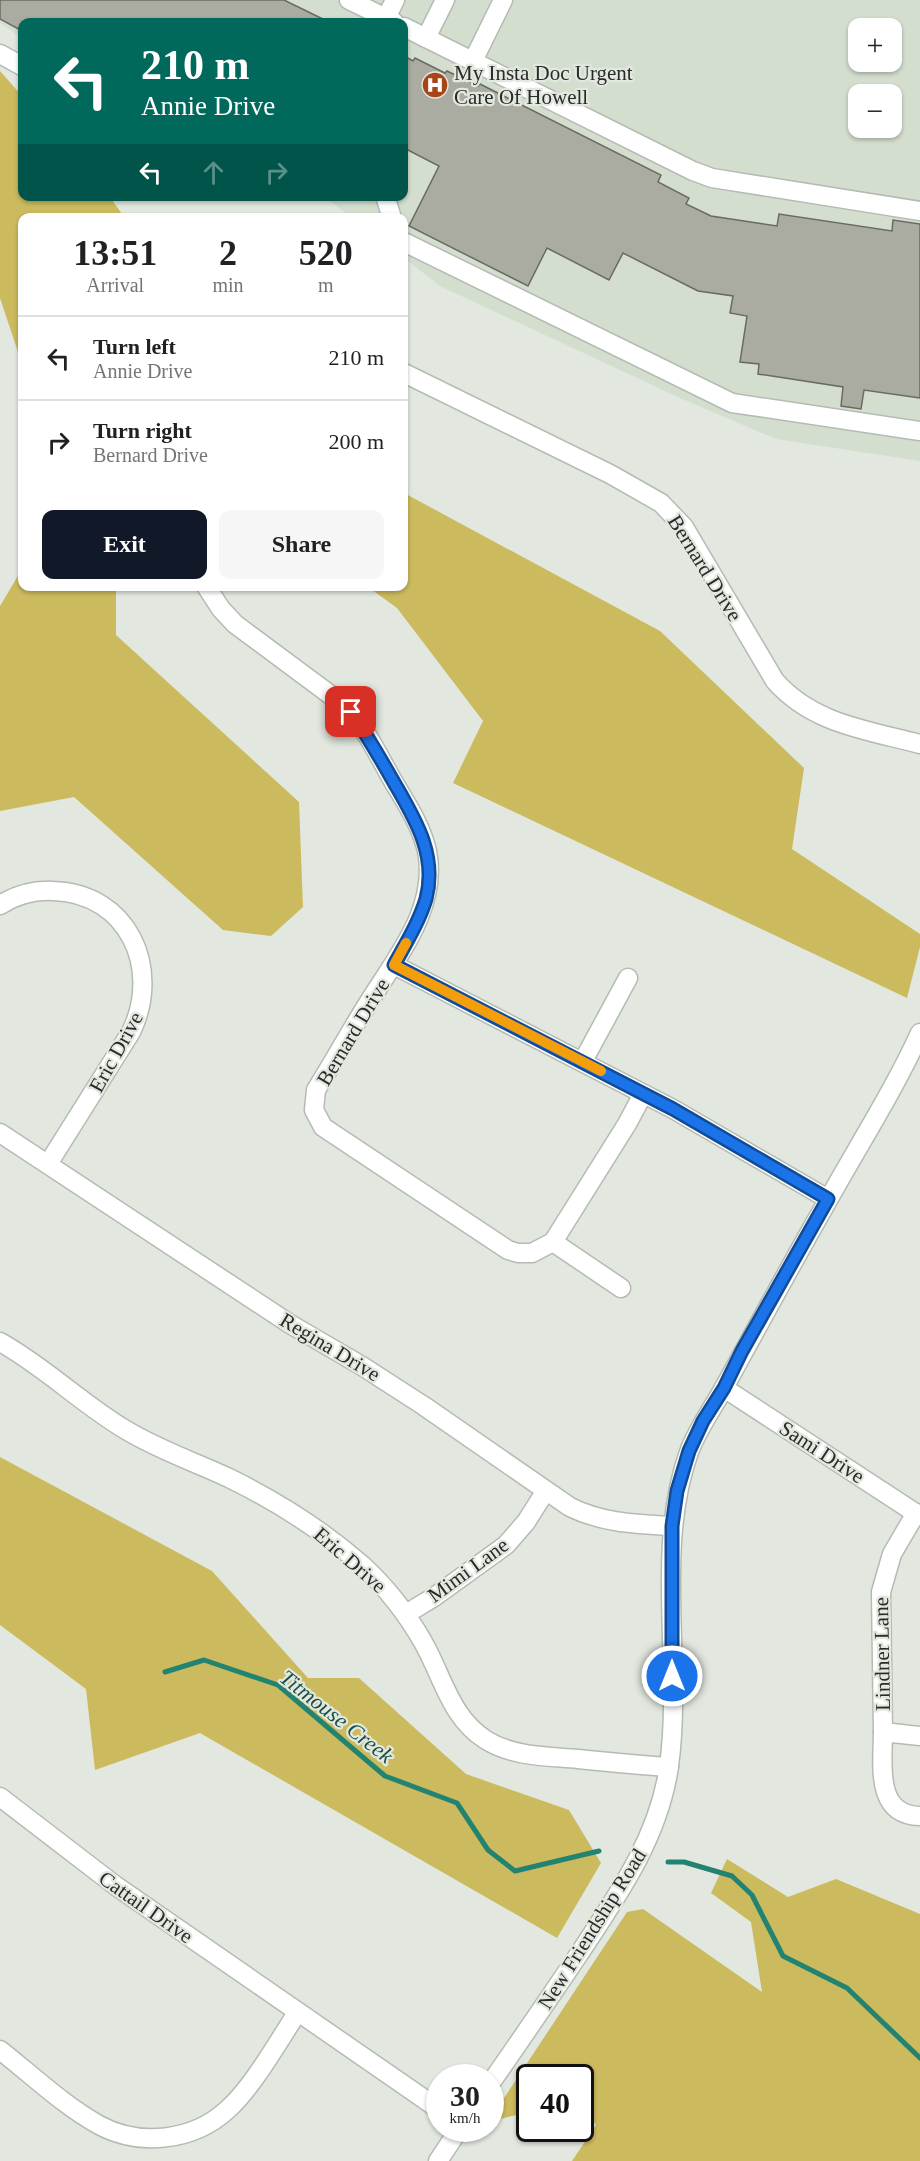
<!DOCTYPE html>
<meta charset="utf-8">
<style>
:root{--surface:#fff;--page:#f6f6f6;--text:#202124;--muted:#757577;--line:#e0e0e0;--accent:#111827}
body{margin:0;font-family:Georgia,serif;background:var(--page);color:var(--text);height:100vh;display:flex;flex-direction:column;font-size:22px;white-space:nowrap}
*{box-sizing:border-box;margin:0}
p{font-size:20px;color:var(--muted)}
.icon{flex:none;width:33px;height:33px;fill:none;stroke:currentColor;stroke-width:2;stroke-linecap:round;stroke-linejoin:round}
.map{position:relative;flex:1;overflow:hidden}
.sheet{position:absolute;left:18px;top:213px;width:390px;height:378px;display:flex;flex-direction:column;background:var(--surface);border-radius:12px;box-shadow:0 2px 4px #0004}
.sheet>*{flex:none}
.top-card{position:absolute;left:18px;top:18px;width:390px;height:183px;border-radius:12px;box-shadow:0 2px 4px #0004;background:#00695c;color:#fff;overflow:hidden}
.tools{position:absolute;left:848px;top:18px;display:grid;gap:12px}
.tools a{display:grid;place-items:center;width:54px;height:54px;border-radius:12px;background:var(--surface);box-shadow:0 2px 4px #0004;font-size:30px}
.speed{position:absolute;left:426px;top:2064px;display:flex;gap:12px;font-size:30px;font-weight:700;text-align:center}
.speed>*{display:grid;place-content:center;width:78px;height:78px;border-radius:50%;background:var(--surface);box-shadow:0 2px 4px #0004;line-height:1}
.speed small{font-size:15px;font-weight:400}
.speed .limit{border:3px solid #111;border-radius:9px;background:#fff;color:#111}
.pin{position:absolute;display:grid;place-items:center;width:51px;height:51px;color:#fff;margin:-26px;border-radius:12px;box-shadow:0 3px 9px #0006}
.me{position:absolute;width:66px;margin:-33px;rotate:0deg;stroke-linejoin:round;filter:drop-shadow(0 0 4px #0008)}
.turn{display:flex;align-items:center;gap:21px;height:126px;padding:0 24px;font-size:27px}
.turn .icon{width:78px;height:78px;stroke-width:2.5}
.turn b{display:block;font-size:42px;line-height:51px}
.lanes{display:flex;align-items:center;height:57px;padding:0 24px;background:#0003;justify-content:center;gap:30px;direction:ltr}
.lanes .off{opacity:.35}
.eta{display:flex;justify-content:space-evenly;align-items:center;height:102px;text-align:center}
.eta b{font-size:36px;font-weight:700;line-height:42px}
.primary-button{display:flex;gap:12px;margin-top:auto;padding:12px 24px}
.primary-button a{flex:1;height:69px;border-radius:12px;background:var(--accent);color:#fff;font-size:24px;font-weight:700;line-height:69px;text-align:center}
.primary-button a+a{background:var(--page);color:var(--text)}
ul{padding:0;list-style:none}
li{display:flex;align-items:center;gap:18px;height:84px;padding:0 24px;border-top:2px solid var(--line)}
li div{flex:1}
li b{display:block;font-size:22px}
li em{font-style:normal}
.map>svg:first-child{display:block}
.built{fill:#d3decf;fill-rule:evenodd}
.green{fill:#ccba5e}
.lines{fill:none;stroke-linecap:round;stroke-linejoin:round}
.stream{stroke:#228370;stroke-width:5}
.building{fill:#aaaca2;stroke:#696b62;stroke-width:1.5}
.minor-casing{stroke:#b5bbb3;stroke-width:21}
.minor{stroke:#fff;stroke-width:18}
.route-casing{stroke:#114b97;stroke-width:15}
.route{stroke:#1a73e8;stroke-width:10}
.slow{stroke:#f59e0b;stroke-width:10}
.labels{text-anchor:middle;stroke-width:4.5;stroke-linejoin:round;paint-order:stroke}
.poi-label{font-size:21px;fill:#282b27;stroke:#e2e8df;text-anchor:start}
.street-label{font-size:21px;fill:#282b27;stroke:#e2e8df}
.water-label{font-size:22px;font-style:italic;fill:#1b4f44;stroke:#e2e8df}
</style>
<div class="map">
<svg width="920" height="2161" viewBox="0 0 920 2161">
<rect width="100%" height="100%" fill="#e2e8df"/>
<path class="built" d="M0 0H920V461L776 439 680 398 440 286 404 258V218L351 217 324 197 404 196V22H22V38L0 23ZM858 28H891V62H858ZM858 94H891V128H858Z"/>
<g class="green">
<path d="M0 71 22 96V196L110 197 124 217 22 218V364L0 298Z"/>
<path d="M404 493 660 631 804 768 792 849 920 934V947L907 998 453 783 483 721 397 608 368 587 404 586Z"/>
<path d="M22 569V586L116 587V635L299 802 303 907 271 936 223 930 74 797 0 811V606Z"/>
<path d="M0 1457 212 1571 308 1678H359L466 1774 569 1810 601 1863 557 1938 200 1733 95 1770 86 1689 0 1625Z"/>
<path d="M727 1859 788 1897 836 1879 920 1914V2161H572L596 2125 581 2102 580 2078H530L529 2112 500 2119V2104L627 1912 643 1909 762 1992 751 1922 711 1893Z"/>
</g>
<g class="lines">
<g class="stream">
<path d="M165 1672 204 1660 278 1685 385 1776 457 1803 488 1850 515 1871 599 1851"/>
<path d="M668 1862H684L732 1876 752 1895 783 1956 847 1988 920 2058"/>
</g>
</g>
<g class="building">
<path d="M0 0H284L329 22H22V31L0 19Z"/>
<path d="M404 56 413 61 415 58 445 73 447 71 478 86 480 84 661 175 658 182 689 198 686 204 711 216 777 226 779 214 892 231 893 220 920 224V398L864 390 861 409 841 406 843 387 758 374 759 364 740 362 747 316 730 313 733 296 698 291 623 253 609 280 547 248 528 286 409 226 439 166 404 148Z"/>
</g>
<g class="lines">
<defs>
<g id="minor">
<path d="M349 0 394 22"/>
<path d="M386 18 395 0"/>
<path d="M404 27 693 171 712 178 920 211"/>
<path d="M426 38 445 0"/>
<path d="M0 54 22 66"/>
<path d="M473 61 503 0"/>
<path d="M385 196 392 218"/>
<path d="M404 242 732 403 920 431"/>
<path d="M404 373 610 474 661 503 684 527 775 681C813 724 867 730 920 744"/>
<path d="M206 586 221 609 235 624 344 705C365 726 378 755 393 781 406 803 421 825 427 851 438 906 400 953 372 997 353 1027 335 1059 316 1090L314 1110 323 1127 508 1250 518 1253H532L553 1242 627 1124 643 1094"/>
<path d="M0 905C16 895 34 890 53 891 128 893 162 968 131 1032L48 1164"/>
<path d="M394 965 673 1109 828 1199"/>
<path d="M583 1061 628 978"/>
<path d="M0 1133 290 1324 362 1366 424 1406 570 1507C602 1523 636 1524 672 1526"/>
<path d="M553 1242 621 1288"/>
<path d="M0 1342C45 1367 82 1404 126 1430 159 1450 195 1462 229 1478 276 1501 322 1530 362 1565 386 1587 407 1614 423 1642 443 1677 450 1717 486 1740 513 1757 547 1756 578 1759 608 1762 638 1765 669 1767"/>
<path d="M724 1388 920 1516"/>
<path d="M406 1614 434 1597 506 1545 526 1522 545 1492"/>
<path d="M883 1732 881 1592 892 1554 916 1513"/>
<path d="M920 1736 883 1732C883 1763 874 1815 920 1816"/>
<path d="M0 1797 116 1886 440 2110"/>
<path d="M0 2050C32 2075 63 2105 99 2125 140 2147 193 2141 227 2110 252 2088 278 2042 297 2013"/>
<path d="M490 2084C520 2041 550 1997 579 1954 618 1895 659 1837 669 1766 683 1664 654 1550 689 1452 698 1428 713 1408 725 1386 759 1324 792 1263 827 1202 858 1146 893 1092 920 1033"/>
<path d="M438 2161 460 2128"/>
</g>
</defs>
<use href="#minor" class="minor-casing"/>
<use href="#minor" class="minor"/>
</g>
<g class="lines">
<defs>
<path id="route" d="M351 712C366 734 379 756 392 779 413 816 438 853 426 899 419 922 406 943 394 965L673 1109 828 1199 742 1351 724 1388 703 1421 689 1451 677 1491 672 1526V1676"/>
</defs>
<use href="#route" class="route-casing"/>
<use href="#route" class="route"/>
<path class="slow" d="M406 943 394 965 601 1071"/>
</g>
<defs>
<symbol id="hospital-disc" viewBox="-11 -11 22 22"><circle r="9.5" fill="#a94419" stroke="#e2e8df"/><path d="M-5-5h3v3.5h4V-5h3V5h-3V1.5h-4V5h-3Z" fill="#fff"/></symbol>
</defs>
<g fill-rule="evenodd">
<use href="#hospital-disc" x="420" y="70" width="30" height="30"/>
</g>
<g class="labels">
<g class="poi-label">
<text x="454" y="80">My Insta Doc Urgent<tspan x="454" dy="24">Care Of Howell</tspan></text>
</g>
<g class="street-label">
<text transform="translate(705 568) rotate(58)" y="7">Bernard Drive</text>
<text transform="translate(353 1032) rotate(-59)" y="7">Bernard Drive</text>
<text transform="translate(116 1052) rotate(-61)" y="7">Eric Drive</text>
<text transform="translate(330 1347) rotate(31)" y="7">Regina Drive</text>
<text transform="translate(822 1452) rotate(33)" y="7">Sami Drive</text>
<text transform="translate(350 1560) rotate(41)" y="7">Eric Drive</text>
<text transform="translate(468 1570) rotate(-36)" y="7">Mimi Lane</text>
<text transform="translate(882 1654) rotate(-91)" y="7">Lindner Lane</text>
<text transform="translate(146 1907) rotate(35)" y="7">Cattail Drive</text>
<text transform="translate(592 1929) rotate(-58)" y="7">New Friendship Road</text>
</g>
<g class="water-label">
<text transform="translate(337 1716) rotate(38)" y="8">Titmouse Creek</text>
</g>
</g>
</svg>
<div class="tools">
<a>+</a>
<a>−</a>
</div>
<div class="speed"><div>30<small>km/h</small></div><div class="limit">40</div></div>
<div class="pin" style="left:351px;top:712px;background:#d93025"><svg class="icon" aria-label="arrive" viewBox="0 0 24 24"><path d="M6 21V4h12l-3 4 3 4H6"/></svg></div>
<svg class="me" style="left:672px;top:1676px" viewBox="-20 -20 40 40"><circle r="17" fill="#1a73e8" stroke="#fff" stroke-width="3"/><path d="M0-11L8 9 0 5-8 9z" fill="#fff"/></svg>
<div class="top-card">
<div class="turn"><svg class="icon" aria-label="left" viewBox="0 0 24 24"><path d="M17 20v-9H6M10 6l-5 5 5 5"/></svg><div><b>210 m</b>Annie Drive</div></div>
<div class="lanes"><svg class="icon" aria-label="left" viewBox="0 0 24 24"><path d="M17 20v-9H6M10 6l-5 5 5 5"/></svg><svg class="icon off" aria-label="ahead" viewBox="0 0 24 24"><path d="M12 20V5M6 11l6-6 6 6"/></svg><svg class="icon off" aria-label="right" viewBox="0 0 24 24"><path d="M7 20v-9h11M14 6l5 5-5 5"/></svg></div>
</div>
<section class="sheet">
<div class="eta">
<div><b>13:51</b><p>Arrival</p></div>
<div><b>2</b><p>min</p></div>
<div><b>520</b><p>m</p></div>
</div>
<ul>
<li><svg class="icon" aria-label="left" viewBox="0 0 24 24"><path d="M17 20v-9H6M10 6l-5 5 5 5"/></svg><div><b>Turn left</b><p>Annie Drive</p></div><em>210 m</em></li>
<li><svg class="icon" aria-label="right" viewBox="0 0 24 24"><path d="M7 20v-9h11M14 6l5 5-5 5"/></svg><div><b>Turn right</b><p>Bernard Drive</p></div><em>200 m</em></li>
</ul>
<div class="primary-button"><a>Exit</a><a>Share</a></div>
</section>
</div>
